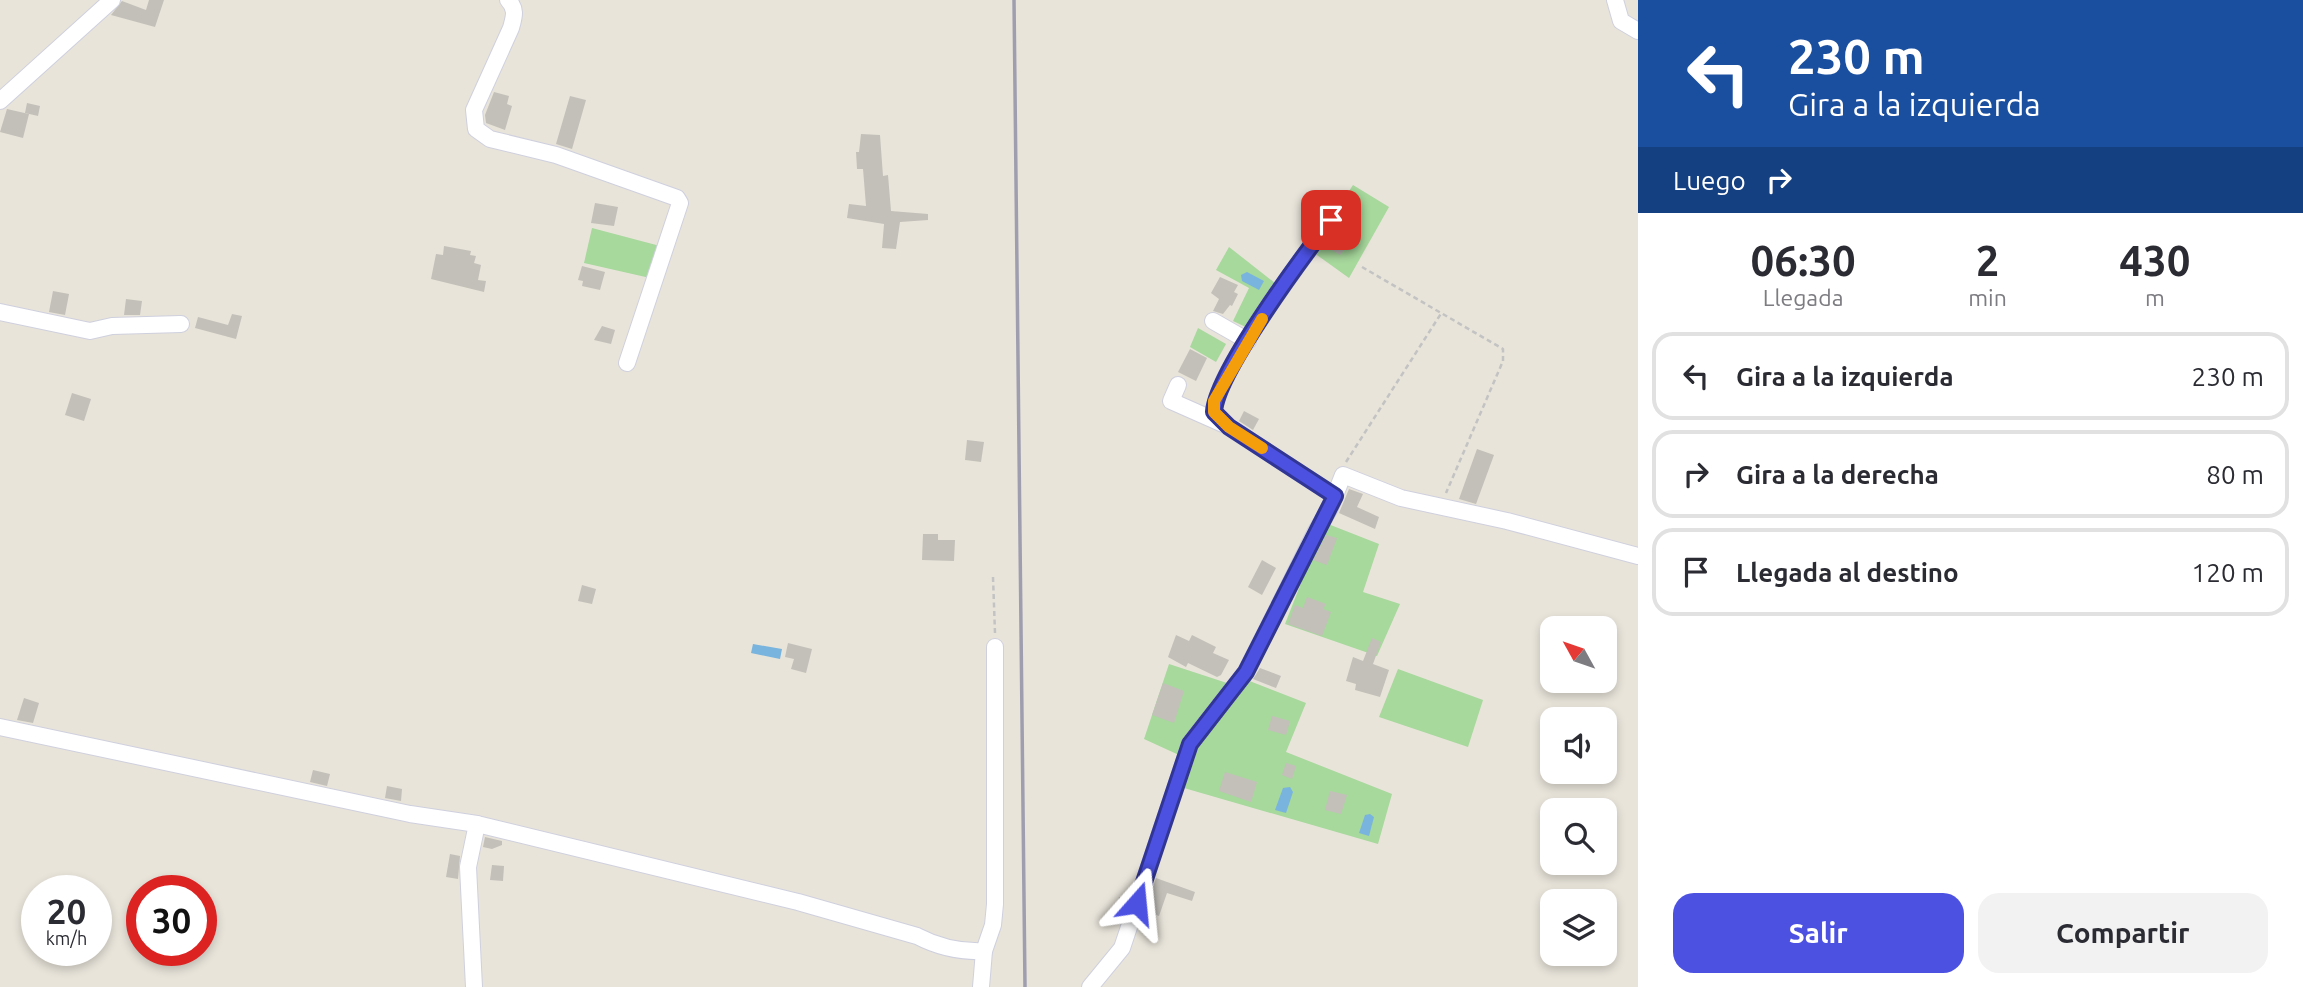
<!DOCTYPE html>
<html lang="es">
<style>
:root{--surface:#fff;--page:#f2f2f3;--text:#2b2b33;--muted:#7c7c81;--line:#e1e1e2;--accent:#4c51e2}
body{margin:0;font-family:Ubuntu,sans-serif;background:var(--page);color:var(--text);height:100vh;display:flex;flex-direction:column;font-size:26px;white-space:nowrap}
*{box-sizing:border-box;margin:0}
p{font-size:23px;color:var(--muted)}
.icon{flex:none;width:38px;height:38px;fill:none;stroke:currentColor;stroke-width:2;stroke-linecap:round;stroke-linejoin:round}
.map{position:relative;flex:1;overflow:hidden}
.side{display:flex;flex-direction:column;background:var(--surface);width:665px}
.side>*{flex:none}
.top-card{background:#1a4fa0;color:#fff;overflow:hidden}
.needle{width:46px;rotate:310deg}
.fabs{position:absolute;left:1540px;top:616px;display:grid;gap:14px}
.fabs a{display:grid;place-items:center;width:77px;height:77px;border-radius:14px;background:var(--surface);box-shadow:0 4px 10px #0003;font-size:35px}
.speed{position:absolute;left:21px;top:875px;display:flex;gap:14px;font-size:35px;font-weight:700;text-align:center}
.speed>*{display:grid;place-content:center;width:91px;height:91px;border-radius:50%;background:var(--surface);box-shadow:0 4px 10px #0003;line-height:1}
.speed small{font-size:18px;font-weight:400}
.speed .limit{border:10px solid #d22;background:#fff;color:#111}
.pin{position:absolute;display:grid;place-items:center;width:60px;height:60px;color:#fff;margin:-30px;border-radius:14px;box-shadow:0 4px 10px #0006}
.me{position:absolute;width:77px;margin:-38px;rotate:18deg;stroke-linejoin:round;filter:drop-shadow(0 0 5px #0008)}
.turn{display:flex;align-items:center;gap:24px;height:147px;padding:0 35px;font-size:32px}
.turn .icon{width:91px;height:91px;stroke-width:2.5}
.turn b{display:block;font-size:49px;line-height:60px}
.then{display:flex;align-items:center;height:66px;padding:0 35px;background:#0003;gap:14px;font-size:26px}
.eta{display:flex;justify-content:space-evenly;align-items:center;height:119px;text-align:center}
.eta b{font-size:42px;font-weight:700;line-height:49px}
.primary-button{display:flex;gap:14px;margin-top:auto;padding:14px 35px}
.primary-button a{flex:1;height:80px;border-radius:21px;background:var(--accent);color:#fff;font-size:28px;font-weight:700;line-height:80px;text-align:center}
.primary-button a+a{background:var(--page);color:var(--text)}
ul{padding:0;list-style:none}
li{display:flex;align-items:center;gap:21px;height:88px;margin:0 14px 10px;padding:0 21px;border:4px solid var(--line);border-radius:21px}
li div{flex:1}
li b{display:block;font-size:26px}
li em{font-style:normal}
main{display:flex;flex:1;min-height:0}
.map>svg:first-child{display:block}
.green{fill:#a7d89c}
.water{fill:#78b4de}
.building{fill:#c3c0b9}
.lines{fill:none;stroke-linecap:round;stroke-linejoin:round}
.minor-casing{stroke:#cfd0de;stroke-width:18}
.path{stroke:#c3c3c3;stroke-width:2.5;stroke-dasharray:5 3.5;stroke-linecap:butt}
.minor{stroke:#fff;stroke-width:16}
.rail{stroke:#9e9eaf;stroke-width:3.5}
.route-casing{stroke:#313593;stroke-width:18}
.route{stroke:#4c51e2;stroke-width:12}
.slow{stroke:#f59e0b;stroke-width:12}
</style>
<main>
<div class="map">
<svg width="1638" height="987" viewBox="0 0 1638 987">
<rect width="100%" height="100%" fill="#e8e4da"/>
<g class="green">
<path d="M1353 185 1389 207 1349 278 1310 250Z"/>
<path d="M592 228 660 246 650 278 584 263Z"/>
<path d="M1229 247 1275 283 1250 329 1233 321 1249 288 1216 270Z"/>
<path d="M1198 328 1226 344 1216 362 1190 347Z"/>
<path d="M1328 524 1379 544 1363 592 1400 604 1377 656 1285 624 1321 532Z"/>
<path d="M1169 664 1230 684 1234 675 1306 703 1286 752 1392 794 1378 844 1184 788 1192 761 1144 739Z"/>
<path d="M1398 669 1483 700 1468 747 1379 717Z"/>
</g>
<g class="water">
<path d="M1247 272 1264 281 1259 290 1242 281 1241 275Z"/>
<path d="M753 644 782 649 780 659 751 653Z"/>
<path d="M1290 787 1293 792 1286 813 1275 810 1283 788Z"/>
<path d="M1370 814 1374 817 1369 836 1359 833 1365 815Z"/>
</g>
<g class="building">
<path d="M149 0H164L155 27 111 15 122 1 146 10Z"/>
<path d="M494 92 509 96 507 104 512 106 505 130 486 123 485 115Z"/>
<path d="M570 96 586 100 572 149 556 144Z"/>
<path d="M27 103 40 106 38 116 25 113Z"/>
<path d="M7 109 29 114 23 138 0 132Z"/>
<path d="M861 134 880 135 883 176 888 175 891 211 928 214V220L900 222 896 249 882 248 884 224 847 218 849 204 866 206 863 169H857L856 152H859Z"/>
<path d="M595 203 618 207 614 226 591 223Z"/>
<path d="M1340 224 1353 232 1349 239 1352 241 1340 255 1325 246Z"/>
<path d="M444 246 471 251 470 255 476 256 474 263 481 265 478 280 486 281 484 292 431 279 436 254 443 255Z"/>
<path d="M582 266 605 272 600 290 582 286 583 281 578 280Z"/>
<path d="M1220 277 1238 285 1234 292 1238 294 1232 306 1230 305 1223 314 1213 311 1219 299 1211 293Z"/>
<path d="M53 291 69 294 65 315 49 312Z"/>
<path d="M126 299 142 301 140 315H124Z"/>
<path d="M232 314 242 316 236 339 195 328 198 317 228 325Z"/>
<path d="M602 326 615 330 611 344 594 340Z"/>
<path d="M1190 349 1207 358 1196 381 1178 372Z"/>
<path d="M72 393 91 399 84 421 65 415Z"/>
<path d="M1244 411 1259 419 1253 430 1239 421Z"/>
<path d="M967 440 984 442 981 462 965 460Z"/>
<path d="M1477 449 1494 455 1476 504 1459 499Z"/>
<path d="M1349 489 1363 494 1357 507 1379 517 1375 529 1339 513Z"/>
<path d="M923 534H938V540H955L954 561 922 560Z"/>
<path d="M1326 535 1337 538 1327 565 1313 560Z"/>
<path d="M1262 560 1276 568 1262 595 1248 587Z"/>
<path d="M582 585 596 589 592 604 578 601Z"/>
<path d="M1307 597 1326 604 1323 609 1331 612 1322 636 1288 624 1295 605 1303 608Z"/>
<path d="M1176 635 1189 641 1192 635 1216 647 1213 653 1229 660 1221 675 1217 677 1188 663 1186 667 1168 657Z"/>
<path d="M1372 638 1381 642 1373 664 1389 670 1380 697 1355 690 1356 684 1346 681 1353 657 1363 661Z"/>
<path d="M788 643 812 649 806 673 791 669 794 659 785 657Z"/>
<path d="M1260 668 1281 676 1276 688 1253 679Z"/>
<path d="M1163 683 1184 691 1174 723 1152 715Z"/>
<path d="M24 698 39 703 33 723 17 720Z"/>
<path d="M1272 716 1290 721 1286 735 1268 730Z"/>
<path d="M1286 763 1296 766 1292 779 1282 775Z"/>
<path d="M313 770 330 774 327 786 310 782Z"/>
<path d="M1225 772 1257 782 1251 802 1219 791Z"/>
<path d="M387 786 402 789 401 801 385 798Z"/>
<path d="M1330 791 1347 795 1341 814 1325 810Z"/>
<path d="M485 837 502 841V845L492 849 483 847Z"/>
<path d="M450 854 460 856 458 879 446 877Z"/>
<path d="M492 865 504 866 503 881 490 880Z"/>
<path d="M1156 878 1195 892 1192 901 1167 893 1159 916 1145 911Z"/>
<path d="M1119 897 1127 899 1120 920 1113 918Z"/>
</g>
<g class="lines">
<defs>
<g id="minor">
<path d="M508 0C517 9 514 17 511 28L474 110 476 129 490 139 556 155 677 198 680 203 627 363"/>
<path d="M1615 0 1621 21 1638 31"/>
<path d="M0 101 112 0"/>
<path d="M1331 220C1304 256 1216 372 1214 412L1229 427 1335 496"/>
<path d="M0 312 90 331 112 326 181 324"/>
<path d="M1213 321 1248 341"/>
<path d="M1178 385 1171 401 1223 424"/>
<path d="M0 727 410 814 477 824 468 867 474 987"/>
<path d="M477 824 798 902 917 936C938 947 961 952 984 951L993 925 995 904V647"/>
<path d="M981 987 984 951"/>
<path d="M1090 987 1122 948 1190 744 1246 672 1315 533 1330 508 1343 475 1401 498 1507 521 1638 556"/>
</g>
</defs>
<use href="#minor" class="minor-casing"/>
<g class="path">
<path d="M1362 267 1503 349V361L1446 493"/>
<path d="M1346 462 1442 312"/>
<path d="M993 577 995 633"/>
</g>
<use href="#minor" class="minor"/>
<path class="rail" d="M1014 0 1025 987"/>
</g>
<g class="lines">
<defs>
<path id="route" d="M1137 903 1190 744 1246 672 1335 496 1229 427 1214 412C1216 373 1304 255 1331 220"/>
</defs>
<use href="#route" class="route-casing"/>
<use href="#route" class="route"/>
<path class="slow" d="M1262 448 1229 427 1214 412V401L1262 319"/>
</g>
</svg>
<div class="fabs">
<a><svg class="needle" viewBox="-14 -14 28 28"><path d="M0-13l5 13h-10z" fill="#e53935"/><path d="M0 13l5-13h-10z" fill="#7c7c81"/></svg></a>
<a><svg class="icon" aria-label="sound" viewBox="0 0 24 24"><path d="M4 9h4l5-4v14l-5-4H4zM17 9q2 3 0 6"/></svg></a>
<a><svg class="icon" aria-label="search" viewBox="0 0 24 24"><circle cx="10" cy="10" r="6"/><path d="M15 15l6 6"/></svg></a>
<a><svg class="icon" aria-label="layers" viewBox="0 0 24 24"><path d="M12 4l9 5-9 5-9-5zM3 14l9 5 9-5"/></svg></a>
</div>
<div class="speed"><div>20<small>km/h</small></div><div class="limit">30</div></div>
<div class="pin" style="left:1331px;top:220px;background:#d93025"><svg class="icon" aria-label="arrive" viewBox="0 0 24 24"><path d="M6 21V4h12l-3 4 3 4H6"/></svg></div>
<svg class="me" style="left:1137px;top:903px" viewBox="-20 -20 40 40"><path d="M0-17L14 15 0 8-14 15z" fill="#4c51e2" stroke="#fff" stroke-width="4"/></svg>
</div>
<section class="side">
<div class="top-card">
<div class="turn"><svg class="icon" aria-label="left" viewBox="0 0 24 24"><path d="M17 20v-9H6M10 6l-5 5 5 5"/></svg><div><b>230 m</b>Gira a la izquierda</div></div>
<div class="then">Luego<svg class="icon" aria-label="right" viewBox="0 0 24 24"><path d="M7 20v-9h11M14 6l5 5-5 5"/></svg></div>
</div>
<div class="eta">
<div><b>06:30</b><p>Llegada</p></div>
<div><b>2</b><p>min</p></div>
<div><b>430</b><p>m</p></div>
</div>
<ul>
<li><svg class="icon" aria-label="left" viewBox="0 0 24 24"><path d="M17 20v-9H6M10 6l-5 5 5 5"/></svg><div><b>Gira a la izquierda</b></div><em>230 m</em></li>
<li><svg class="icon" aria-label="right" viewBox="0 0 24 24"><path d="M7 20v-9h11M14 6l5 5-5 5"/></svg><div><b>Gira a la derecha</b></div><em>80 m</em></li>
<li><svg class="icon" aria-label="arrive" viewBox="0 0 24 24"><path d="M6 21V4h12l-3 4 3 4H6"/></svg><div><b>Llegada al destino</b></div><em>120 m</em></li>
</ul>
<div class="primary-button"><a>Salir</a><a>Compartir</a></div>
</section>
</main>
